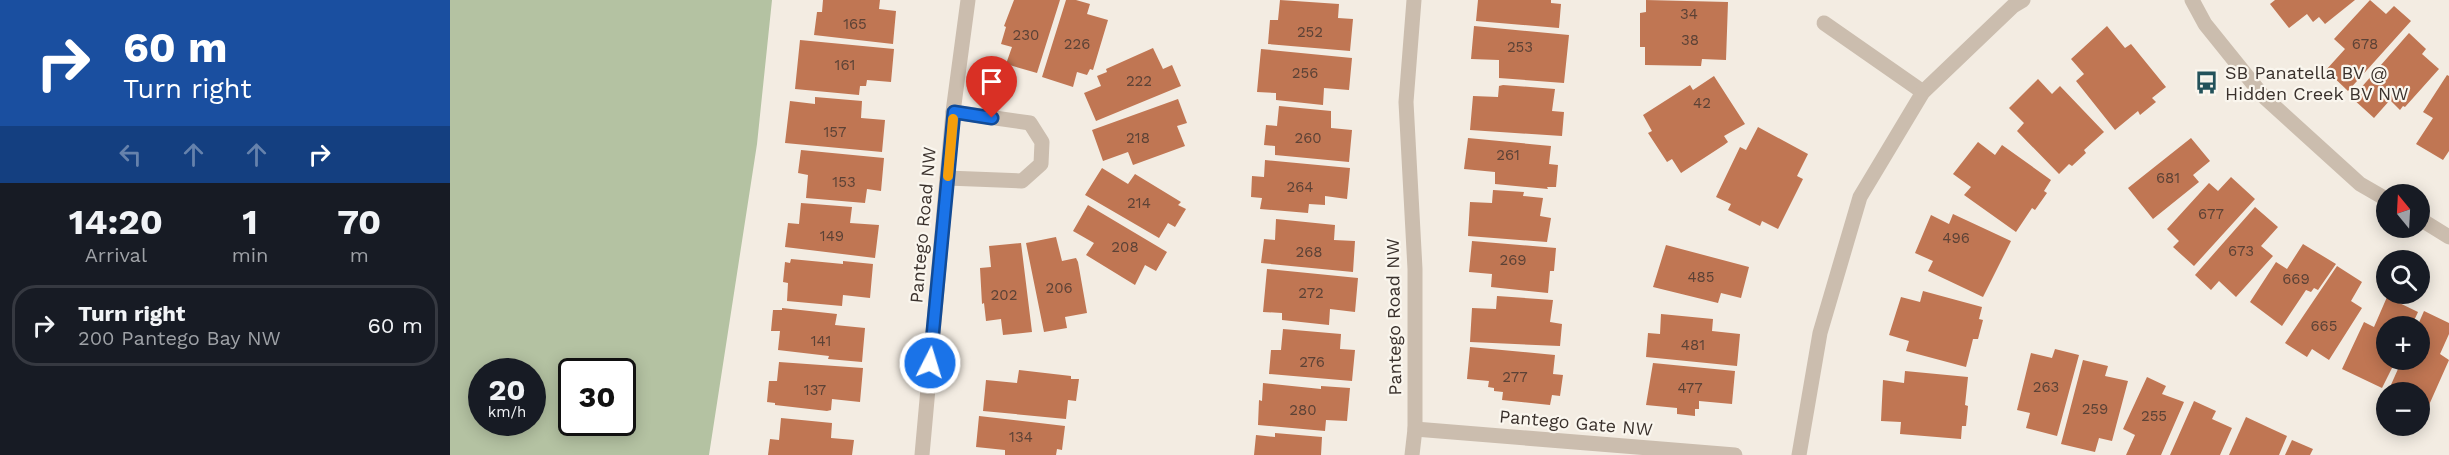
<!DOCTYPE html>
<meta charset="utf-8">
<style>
:root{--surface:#171b24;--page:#20242c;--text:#f1f3f6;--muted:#9ea1a6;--line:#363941}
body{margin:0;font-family:"Work Sans",sans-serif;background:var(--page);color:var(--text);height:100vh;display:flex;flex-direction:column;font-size:22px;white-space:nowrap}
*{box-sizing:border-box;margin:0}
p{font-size:20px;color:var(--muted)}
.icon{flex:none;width:33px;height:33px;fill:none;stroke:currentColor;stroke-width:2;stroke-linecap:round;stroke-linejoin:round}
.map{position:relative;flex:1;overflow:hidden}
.details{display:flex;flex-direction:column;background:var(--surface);width:450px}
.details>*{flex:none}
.banner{background:#1a4fa0;color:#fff;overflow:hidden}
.needle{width:39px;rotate:342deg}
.tools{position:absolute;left:1926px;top:184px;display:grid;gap:12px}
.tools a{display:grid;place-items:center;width:54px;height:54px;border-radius:50%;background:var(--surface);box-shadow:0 3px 15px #0003;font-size:30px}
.speed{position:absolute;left:18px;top:358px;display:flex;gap:12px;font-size:30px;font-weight:700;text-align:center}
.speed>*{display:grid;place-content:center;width:78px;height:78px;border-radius:50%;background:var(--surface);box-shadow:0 3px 15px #0003;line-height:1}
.speed small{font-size:15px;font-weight:400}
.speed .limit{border:3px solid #111;border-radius:9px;background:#fff;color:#111}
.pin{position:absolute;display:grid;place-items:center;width:51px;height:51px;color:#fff;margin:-62px -26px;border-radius:50% 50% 50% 0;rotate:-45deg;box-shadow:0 0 6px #0007}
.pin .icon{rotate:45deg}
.me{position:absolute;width:66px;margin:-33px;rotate:5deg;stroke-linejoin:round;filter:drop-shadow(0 0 4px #0008)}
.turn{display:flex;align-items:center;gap:21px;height:126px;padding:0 24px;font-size:27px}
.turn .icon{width:78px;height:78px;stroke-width:2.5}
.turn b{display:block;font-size:42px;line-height:51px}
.lanes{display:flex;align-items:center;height:57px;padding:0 24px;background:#0003;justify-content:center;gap:30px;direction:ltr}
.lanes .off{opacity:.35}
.eta{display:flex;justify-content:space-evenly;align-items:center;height:102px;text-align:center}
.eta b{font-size:36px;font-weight:700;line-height:42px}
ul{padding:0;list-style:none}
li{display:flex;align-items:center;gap:18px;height:81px;margin:0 12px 9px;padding:0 12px;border:3px solid var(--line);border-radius:24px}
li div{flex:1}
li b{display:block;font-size:22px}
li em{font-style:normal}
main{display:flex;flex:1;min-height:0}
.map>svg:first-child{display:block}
.green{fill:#b4c2a2;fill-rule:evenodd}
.building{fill:#c07653}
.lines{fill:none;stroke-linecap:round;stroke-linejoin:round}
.minor{stroke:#cbbdae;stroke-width:15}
.route-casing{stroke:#114b97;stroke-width:15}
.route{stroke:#1a73e8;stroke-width:10}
.slow{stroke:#f59e0b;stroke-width:10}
.labels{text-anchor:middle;stroke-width:4.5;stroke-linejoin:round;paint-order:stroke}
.number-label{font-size:15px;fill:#5c4236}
.poi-label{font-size:18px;fill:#3a312c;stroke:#faf6ee;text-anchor:start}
.street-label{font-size:18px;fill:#3a312c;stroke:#faf6ee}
</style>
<main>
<section class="details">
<div class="banner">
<div class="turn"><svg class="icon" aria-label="right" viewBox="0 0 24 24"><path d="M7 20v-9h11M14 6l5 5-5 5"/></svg><div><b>60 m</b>Turn right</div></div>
<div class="lanes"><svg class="icon off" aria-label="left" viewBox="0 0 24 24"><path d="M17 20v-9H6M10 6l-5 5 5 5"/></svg><svg class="icon off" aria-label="ahead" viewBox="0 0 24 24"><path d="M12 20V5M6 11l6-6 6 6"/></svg><svg class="icon off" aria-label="ahead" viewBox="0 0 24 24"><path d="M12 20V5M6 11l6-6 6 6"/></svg><svg class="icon" aria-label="right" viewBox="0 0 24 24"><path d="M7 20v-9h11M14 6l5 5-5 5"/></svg></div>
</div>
<div class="eta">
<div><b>14:20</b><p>Arrival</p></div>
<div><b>1</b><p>min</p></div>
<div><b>70</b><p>m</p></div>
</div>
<ul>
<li><svg class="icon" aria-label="right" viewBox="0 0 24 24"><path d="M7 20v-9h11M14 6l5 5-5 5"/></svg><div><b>Turn right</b><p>200 Pantego Bay NW</p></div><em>60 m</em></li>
</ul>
</section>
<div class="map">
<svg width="1999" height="455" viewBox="0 0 1999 455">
<rect width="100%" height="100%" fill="#f3ece2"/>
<path class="green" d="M0 0H322L307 144 259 455H0ZM32 372H82V423H32ZM122 372H172V423H122Z"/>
<g class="building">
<path d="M373 0H430L429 9 446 11 443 44 364 35 367 12H372Z"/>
<path d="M564 0H610L587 73 556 64 562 47 551 44 556 27 554 26Z"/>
<path d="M616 0H626L640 4 637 14 658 20 643 70 640 69 637 75 627 72 623 87 592 77Z"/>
<path d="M830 0 889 4 888 18 903 19 900 51 818 44 820 20H828Z"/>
<path d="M1028 0H1101V3L1111 4 1109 28 1026 21Z"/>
<path d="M1196 0 1278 2 1276 60 1252 59 1251 66 1195 65V47H1190V13L1196 12Z"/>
<path d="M1825 0H1905L1875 24 1869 17 1863 22 1857 14 1839 28 1820 4Z"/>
<path d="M1920 0 1936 14 1944 6 1961 21 1898 91 1876 70 1895 49 1884 39Z"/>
<path d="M1024 26 1119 35 1114 83 1049 78V60L1021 59Z"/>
<path d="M1657 26 1675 48 1681 44 1716 87 1702 98 1706 102 1690 115 1688 111 1665 130 1626 81 1634 74 1621 59Z"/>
<path d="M1959 33 1976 49 1972 54 1989 69 1955 107 1953 106 1950 110 1940 100 1924 118 1902 98Z"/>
<path d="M350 40 444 49 441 82 417 80 416 86H410L409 95 345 89Z"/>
<path d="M703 48 713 69 722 65 731 86 646 121 634 93 651 86 647 76 657 72 656 69Z"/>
<path d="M811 49 902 58 899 90 874 88 873 105 826 100V93L807 92Z"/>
<path d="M1997 75 1999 76V151L1993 160 1966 144 1983 118 1973 112Z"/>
<path d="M1264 76 1295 124 1274 136 1278 142 1274 145 1231 173 1222 159 1217 162 1198 133 1202 131 1193 115 1240 85 1243 90Z"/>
<path d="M1588 79 1602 94 1610 86 1654 132 1634 150 1636 153 1622 166 1619 164 1609 174 1567 131 1574 123 1559 108Z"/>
<path d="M1053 85 1105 89 1102 111 1114 112 1112 136 1020 130 1023 96 1048 97 1049 86Z"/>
<path d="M365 97 412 101 411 118 435 120 432 152 335 143 340 101 365 104Z"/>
<path d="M728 99 737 123 727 126 735 146 683 165 678 152 653 161 642 130Z"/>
<path d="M829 106 881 111V128L902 130 899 162 825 155V146L814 145 816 125 827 126Z"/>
<path d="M1308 127 1358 154 1347 176 1353 179 1328 229 1312 221 1310 226 1278 210 1281 204 1266 197 1290 147 1296 150Z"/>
<path d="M1018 138 1101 146 1099 164 1108 165 1106 187H1097L1098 189 1045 184V172L1014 169Z"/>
<path d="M1741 138 1760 161 1743 175 1749 182 1703 219 1678 188Z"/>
<path d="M1528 142 1545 155 1552 145 1601 180 1594 191 1597 193 1585 210 1582 208 1566 232 1514 195 1521 187 1503 174Z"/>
<path d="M351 150 434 158 431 191 417 189 415 203 356 198 358 175 348 173Z"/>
<path d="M815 160 900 168 897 199 875 196V205L859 204 858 213 810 209 812 198 801 197 802 176 814 177Z"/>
<path d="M652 168 678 184 685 174 731 202 728 205 736 209 725 227 718 223 709 238 635 195Z"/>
<path d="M1781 177 1805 199 1744 266 1723 247 1729 241 1717 229 1759 183 1768 191Z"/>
<path d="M1043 190 1074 192 1073 196 1093 198 1090 216 1101 218 1097 242 1018 236 1020 202 1042 203Z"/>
<path d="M351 203 402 207 400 223 429 225 425 258 335 247 338 223 349 224Z"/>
<path d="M638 205 717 252 706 271 695 265 685 285 636 255 644 243 623 231Z"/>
<path d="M1805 207 1828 227 1811 246 1823 256 1786 297 1769 281 1761 290 1745 275Z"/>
<path d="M1503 214 1561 241 1533 297 1478 271 1483 261 1465 253 1481 215 1499 224Z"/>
<path d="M826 219 885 225 884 240 905 241 903 272 811 263 814 239 825 240Z"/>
<path d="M606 237 612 261 626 258 628 262 637 313 615 317 617 328 594 332 576 243Z"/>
<path d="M1022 241 1106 248 1104 271H1100L1098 293 1041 287 1042 274 1019 272Z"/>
<path d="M571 243 582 332 553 335 551 319 536 321 534 303 532 304 530 268 541 267 539 246Z"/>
<path d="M1853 244 1886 264 1868 290 1864 288 1861 292 1856 290 1832 326 1800 302 1826 262 1837 269Z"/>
<path d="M1216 245 1299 267 1291 298 1271 293 1268 303 1203 287Z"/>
<path d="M341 259 393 264V261L423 264 420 298 393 295 392 306 337 301 338 283 333 282 335 262 340 263Z"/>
<path d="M1887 266 1912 282 1901 301 1912 308 1879 360 1862 349 1857 357 1835 343Z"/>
<path d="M817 269 908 278 905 312 880 309 879 325 832 320V313L813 312Z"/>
<path d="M1473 291 1532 307 1529 319 1533 320 1528 339H1523L1516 367 1456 351 1459 341 1439 335 1451 297 1470 302Z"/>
<path d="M1047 296 1103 300 1100 322 1112 324 1110 346 1020 342 1022 308 1046 309Z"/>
<path d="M1937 297 1968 312 1961 327H1936V360H1946L1932 388 1892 369 1914 322 1924 327Z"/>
<path d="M332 308 387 314 385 325 415 328 412 362 378 359 379 356 328 350 330 331H321L323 310H332Z"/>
<path d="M1974 311 1999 323V334L1990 354 1999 360 1979 405 1970 401V393H1953L1940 387 1952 360H1970V327H1967Z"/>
<path d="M1211 314 1263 319 1262 331 1290 334 1287 366 1196 357 1198 333 1210 334Z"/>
<path d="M833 329 891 334 890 349 905 350 902 381 819 374 821 350H831Z"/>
<path d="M1020 347 1105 355 1103 374 1113 375 1110 396 1102 395 1100 405 1052 400 1053 392 1044 391V388L1038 387 1039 381 1017 379Z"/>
<path d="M1605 349 1629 355 1607 436 1576 428 1580 413 1567 410 1581 353 1602 358Z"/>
<path d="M1633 360 1658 366 1655 376 1678 381 1662 441 1649 438 1645 452 1611 444Z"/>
<path d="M329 362 413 368 410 402 382 399 381 410 377 411 325 405V403L317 402 319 381H327Z"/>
<path d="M1203 363 1285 371 1282 404 1249 401V409H1245V416L1227 414V408L1196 405Z"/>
<path d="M569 370 621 376V379H629L626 401 618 400 616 419 533 411 536 380 567 383Z"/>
<path d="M1455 371 1518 377 1515 405 1518 406 1516 426H1512L1511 439 1450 434 1451 422 1431 421 1433 380 1454 383Z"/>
<path d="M1697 377 1716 386 1712 394 1734 402 1711 455H1676L1685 435 1673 429Z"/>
<path d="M813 383 871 389V386L900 388 897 421 876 420 875 431 808 425 809 400 812 401Z"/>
<path d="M1744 401 1766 411 1762 419 1782 428 1770 455H1720Z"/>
<path d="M529 416 615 426 612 450 607 449 606 455H555V450L526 447Z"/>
<path d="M1796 417 1837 436 1829 455H1779Z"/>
<path d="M331 418 382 423 381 438 404 440 402 455H318L320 439 329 440Z"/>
<path d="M825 433 872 437 871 455H804L806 435 825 437Z"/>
<path d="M1842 440 1863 449 1860 455H1835Z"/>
</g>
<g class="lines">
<g class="minor">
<path d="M1742 0 1755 24 1813 96 1910 184 1936 199"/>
<path d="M1374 23 1473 92"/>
<path d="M497 178 572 181 591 164 592 142 580 123 503 112"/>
<path d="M1970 219 1999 237"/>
<path d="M965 429 1285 455"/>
<path d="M472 455 503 112 518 0"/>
<path d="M962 455 965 429V269L956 102 964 0"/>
<path d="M1349 455 1370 333 1410 197 1473 92 1563 6 1573 0"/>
</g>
</g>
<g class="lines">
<defs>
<path id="route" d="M480 363 504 112 542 118"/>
</defs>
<use href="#route" class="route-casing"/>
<use href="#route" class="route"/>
<path class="slow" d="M498 176 503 119"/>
</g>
<defs>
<symbol id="bus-bare" viewBox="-9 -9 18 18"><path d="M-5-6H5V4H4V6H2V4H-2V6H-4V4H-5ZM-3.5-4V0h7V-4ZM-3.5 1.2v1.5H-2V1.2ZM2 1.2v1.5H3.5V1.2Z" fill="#23525a" stroke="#faf6ee" stroke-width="2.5" paint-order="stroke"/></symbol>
</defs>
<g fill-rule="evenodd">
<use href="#bus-bare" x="1740" y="66" width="33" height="33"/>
</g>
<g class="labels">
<g class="number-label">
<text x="1239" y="19">34</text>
<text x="405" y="29">165</text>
<text x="860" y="37">252</text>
<text x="576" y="40">230</text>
<text x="1240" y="45">38</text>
<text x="627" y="49">226</text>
<text x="1915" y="49">678</text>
<text x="1070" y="52">253</text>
<text x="395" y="70">161</text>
<text x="855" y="78">256</text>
<text x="689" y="86">222</text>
<text x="1252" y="108">42</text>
<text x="385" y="137">157</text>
<text x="688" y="143">218</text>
<text x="858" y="143">260</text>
<text x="1058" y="160">261</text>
<text x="1718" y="183">681</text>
<text x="394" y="187">153</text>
<text x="850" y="192">264</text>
<text x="689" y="208">214</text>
<text x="1761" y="219">677</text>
<text x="382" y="241">149</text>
<text x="1506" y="243">496</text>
<text x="675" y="252">208</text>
<text x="1791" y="256">673</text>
<text x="859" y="257">268</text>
<text x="1063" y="265">269</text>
<text x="1251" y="282">485</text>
<text x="1846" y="284">669</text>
<text x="609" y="293">206</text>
<text x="861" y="298">272</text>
<text x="554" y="300">202</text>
<text x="1874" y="331">665</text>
<text x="371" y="346">141</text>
<text x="1243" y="350">481</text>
<text x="862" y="367">276</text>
<text x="1065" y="382">277</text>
<text x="1596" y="392">263</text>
<text x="1240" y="393">477</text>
<text x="365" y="395">137</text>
<text x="1645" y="414">259</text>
<text x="853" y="415">280</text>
<text x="1704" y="421">255</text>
<text x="571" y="442">134</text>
</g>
<g class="poi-label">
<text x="1775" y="79">SB Panatella BV @<tspan x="1775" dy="21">Hidden Creek BV NW</tspan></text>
</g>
<g class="street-label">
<text transform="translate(473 225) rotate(-85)" y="6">Pantego Road NW</text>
<text transform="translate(944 317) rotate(-91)" y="6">Pantego Road NW</text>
<text transform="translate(1126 423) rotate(5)" y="6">Pantego Gate NW</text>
</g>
</g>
</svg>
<div class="tools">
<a><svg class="needle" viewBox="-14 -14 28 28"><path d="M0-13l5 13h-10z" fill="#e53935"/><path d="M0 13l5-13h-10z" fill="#9ea1a6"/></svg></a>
<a><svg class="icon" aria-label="search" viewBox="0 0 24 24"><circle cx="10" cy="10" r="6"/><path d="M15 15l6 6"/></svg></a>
<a>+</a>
<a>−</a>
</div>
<div class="speed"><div>20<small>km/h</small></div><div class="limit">30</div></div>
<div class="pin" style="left:542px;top:118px;background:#d93025"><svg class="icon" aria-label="arrive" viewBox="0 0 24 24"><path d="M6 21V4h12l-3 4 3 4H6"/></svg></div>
<svg class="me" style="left:480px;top:363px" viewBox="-20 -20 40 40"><circle r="17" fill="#1a73e8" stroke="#fff" stroke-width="3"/><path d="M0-11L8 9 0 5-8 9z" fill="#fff"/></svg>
</div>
</main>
